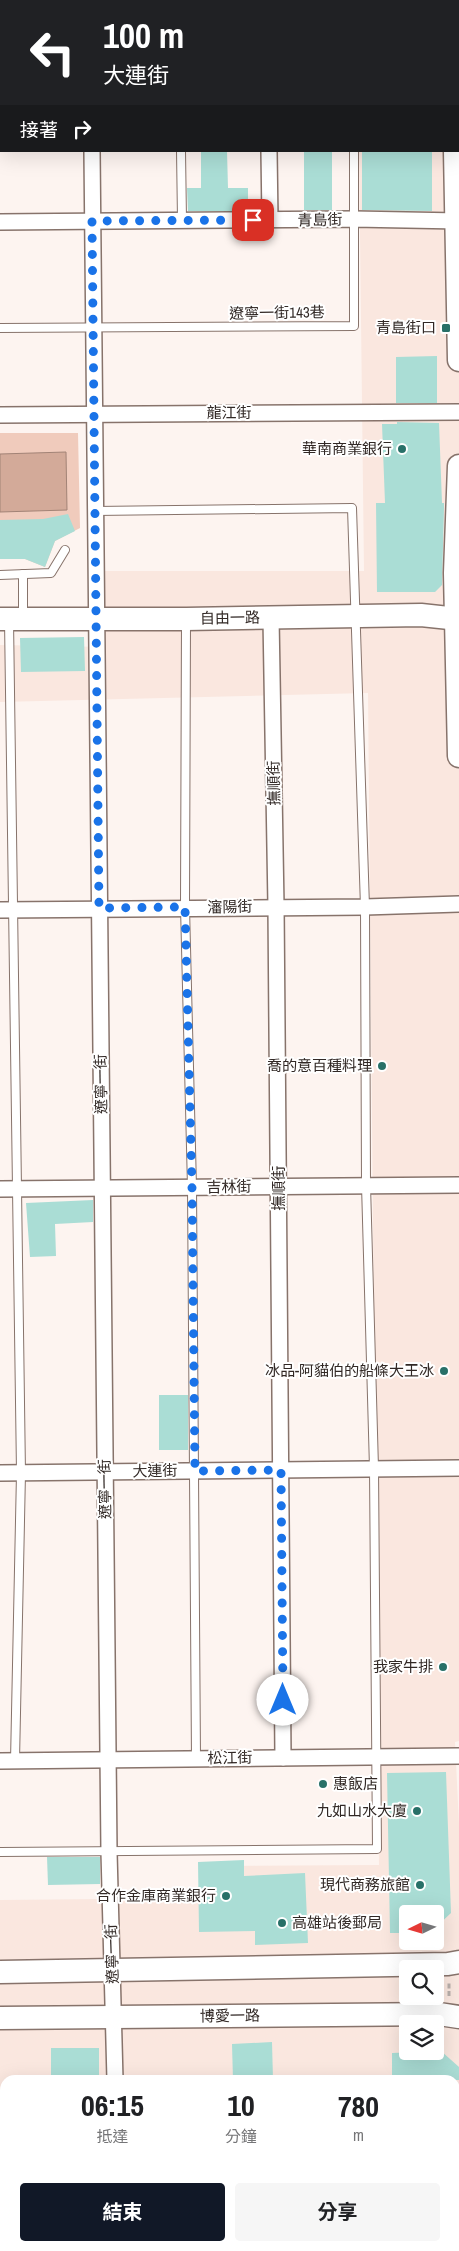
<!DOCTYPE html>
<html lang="zh-TW">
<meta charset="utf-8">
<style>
:root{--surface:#fff;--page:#f6f6f6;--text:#202124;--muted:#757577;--accent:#111827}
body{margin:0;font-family:"Archivo Narrow","Noto Sans TC",sans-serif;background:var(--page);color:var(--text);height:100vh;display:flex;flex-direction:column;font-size:19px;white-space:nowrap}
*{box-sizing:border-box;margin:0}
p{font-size:16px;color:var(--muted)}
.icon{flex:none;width:28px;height:28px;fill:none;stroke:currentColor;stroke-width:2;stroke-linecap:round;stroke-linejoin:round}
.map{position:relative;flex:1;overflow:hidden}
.sheet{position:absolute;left:0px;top:2075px;width:460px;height:176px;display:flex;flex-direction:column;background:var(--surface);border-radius:15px 15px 0 0;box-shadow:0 5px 20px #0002}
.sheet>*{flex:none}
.hud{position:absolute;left:0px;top:0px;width:460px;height:152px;box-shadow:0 5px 20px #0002;background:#202124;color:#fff;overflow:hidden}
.needle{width:32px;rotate:265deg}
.buttons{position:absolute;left:399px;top:1905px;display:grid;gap:10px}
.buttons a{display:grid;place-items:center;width:45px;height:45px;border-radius:5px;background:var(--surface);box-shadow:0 5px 20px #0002;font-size:25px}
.pin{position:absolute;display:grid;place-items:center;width:42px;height:42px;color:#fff;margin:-21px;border-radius:10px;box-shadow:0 2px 8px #0006}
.me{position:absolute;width:55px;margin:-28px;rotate:0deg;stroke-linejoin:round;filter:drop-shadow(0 0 4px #0008)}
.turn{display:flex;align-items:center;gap:18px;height:105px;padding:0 20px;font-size:22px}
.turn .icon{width:65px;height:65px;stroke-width:2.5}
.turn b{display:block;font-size:35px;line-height:42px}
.then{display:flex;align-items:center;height:48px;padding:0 20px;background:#0003;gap:10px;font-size:19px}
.eta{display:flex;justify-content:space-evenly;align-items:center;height:85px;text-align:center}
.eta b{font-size:30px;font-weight:700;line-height:35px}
.button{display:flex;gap:10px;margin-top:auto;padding:10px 20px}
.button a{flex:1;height:58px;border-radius:5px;background:var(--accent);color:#fff;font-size:20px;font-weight:700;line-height:58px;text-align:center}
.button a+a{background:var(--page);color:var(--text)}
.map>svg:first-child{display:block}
.built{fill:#fae7df;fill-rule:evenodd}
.green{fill:#f0cbbc}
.water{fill:#d3aa99;stroke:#a28376}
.building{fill:#aaddd5}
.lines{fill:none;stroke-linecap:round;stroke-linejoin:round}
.lane-casing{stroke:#87736b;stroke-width:10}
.street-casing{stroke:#87736b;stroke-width:18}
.secondary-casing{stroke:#87736b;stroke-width:25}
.path{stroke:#b9b0ac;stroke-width:3;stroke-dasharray:5 2.5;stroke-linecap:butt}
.lane{stroke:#fff;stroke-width:8}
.street{stroke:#fff;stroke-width:15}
.secondary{stroke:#fff;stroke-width:22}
.route{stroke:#1a73e8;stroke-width:9;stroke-dasharray:0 16.2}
.poi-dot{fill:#287068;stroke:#fff;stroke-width:2}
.labels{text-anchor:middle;stroke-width:4;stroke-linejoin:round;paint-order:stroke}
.street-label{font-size:15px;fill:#312825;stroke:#fff}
.poi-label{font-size:15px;fill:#312825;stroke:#fff;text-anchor:end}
</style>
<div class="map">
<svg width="459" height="2251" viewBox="0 0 459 2251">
<rect width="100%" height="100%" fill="#fdf4f0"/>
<path class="built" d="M357 0H459V1741L455 1742 459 1824V2251H389V2246H455V2080H5V2125H0V1900L101 1899 210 1902 209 1866 379 1865 368 693 0 702V645L105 647V571H364L359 151H459V1ZM408 1914H435V1941H408ZM408 1969H435V1996H408ZM408 2024H435V2051H408Z"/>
<path class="green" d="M0 433H78L80 528 55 541 45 567 25 559H0Z"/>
<path class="water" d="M66 452 67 510 0 512V454Z"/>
<g class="building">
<path d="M201 151H227L228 188H248V211H188L187 188H201Z"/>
<rect x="304" y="151" width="28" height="59"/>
<path d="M432 151V211L362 210V152Z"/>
<path d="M437 356V403H396V357Z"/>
<path d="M397 422 439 423 442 503H444V508L442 585 435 592H377L376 503H385L382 424H397Z"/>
<path d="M68 514 75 531 55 541 45 567 25 559H0V520L43 519Z"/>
<path d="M84 637 85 671 21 672 20 638Z"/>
<path d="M93 1200V1222L55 1224 56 1256 30 1257 26 1203Z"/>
<rect x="159" y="1395" width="29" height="55"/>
<path d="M446 1772 451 1913 435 1928V1914H408V1933H390L387 1773Z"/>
<path d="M47 1857H100V1884L48 1885Z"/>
<path d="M244 1860V1876L305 1873 308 1943 255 1945V1931L199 1932 198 1862Z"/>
<path d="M272 2042 273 2080H233L232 2044Z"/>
<rect x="51" y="2048" width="48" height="32"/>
<path d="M441 2051 459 2067V2080H392V2053Z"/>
</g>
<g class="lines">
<defs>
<g id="lane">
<path d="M179 0V1"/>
<path d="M354 0V1"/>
<path d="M181 151 182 220"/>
<path d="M0 328 354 326V151"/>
<path d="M0 575 51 573 65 550"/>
<path d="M23 616V574"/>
<path d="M9 620 21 1473 15 1761"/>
<path d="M186 621 185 907 192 1187 196 1759"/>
<path d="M0 1852 377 1849 374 1468 366 1185 365 907 352 508 95 511"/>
<path d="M0 2132H5"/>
<path d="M203 2246V2251"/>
<path d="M375 2246V2251"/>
<path d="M27 2251V2246"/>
</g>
<g id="street">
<path d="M90 0V1"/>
<path d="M267 0V1"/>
<path d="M92 151 109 1852 115 2080"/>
<path d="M269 151 270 220"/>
<path d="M0 222 354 219 459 221"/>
<path d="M0 415 459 412"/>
<path d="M271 618 276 906 283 1758"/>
<path d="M0 910 365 907 459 904"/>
<path d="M0 1189 459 1185"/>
<path d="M0 1473 459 1468"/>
<path d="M0 1761 459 1756"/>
<path d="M455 2226H459"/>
<path d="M0 2230H5"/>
<path d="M116 2246V2251"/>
<path d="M290 2246V2251"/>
</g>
<g id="secondary">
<path d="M454 0V1"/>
<path d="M455 151 459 360"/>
<path d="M459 466 455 573 459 756"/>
<path d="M0 619H186L421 615 459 619"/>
<path d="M0 1972 448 1964 459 1962"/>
<path d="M0 2018 439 2014 459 2017"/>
</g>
</defs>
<use href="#lane" class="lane-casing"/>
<use href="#street" class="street-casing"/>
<use href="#secondary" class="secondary-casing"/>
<path class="path" d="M449 1996V1982"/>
<use href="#lane" class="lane"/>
<use href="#street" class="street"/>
<use href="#secondary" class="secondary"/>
</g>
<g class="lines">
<path class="route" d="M253 220 92 221 99 908 185 907 192 1187 195 1471 281 1470 283 1700"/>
</g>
<g class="poi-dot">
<rect x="441" y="323" width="10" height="10" rx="2.5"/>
<circle cx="402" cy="449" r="5"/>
<circle cx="382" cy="1066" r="5"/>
<circle cx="444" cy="1371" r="5"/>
<circle cx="443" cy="1667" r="5"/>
<circle cx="323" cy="1784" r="5"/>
<circle cx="417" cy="1811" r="5"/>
<circle cx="420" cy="1885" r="5"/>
<circle cx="226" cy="1896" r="5"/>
<circle cx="282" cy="1923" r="5"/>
</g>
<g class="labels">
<g class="street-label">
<text transform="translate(320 220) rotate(-1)" y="5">青島街</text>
<text transform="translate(277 313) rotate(-1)" y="5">遼寧一街143巷</text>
<text x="229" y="418">龍江街</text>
<text transform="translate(230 618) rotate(-1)" y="5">自由一路</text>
<text transform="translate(274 783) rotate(-91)" y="5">撫順街</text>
<text transform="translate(230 907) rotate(-1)" y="5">瀋陽街</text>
<text transform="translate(101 1084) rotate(-91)" y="5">遼寧一街</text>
<text transform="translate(229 1187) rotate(-1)" y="5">吉林街</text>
<text transform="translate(279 1188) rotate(-90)" y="5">撫順街</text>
<text transform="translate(155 1471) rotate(-1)" y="5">大連街</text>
<text transform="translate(105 1489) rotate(-91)" y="5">遼寧一街</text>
<text transform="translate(230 1758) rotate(-1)" y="5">松江街</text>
<text transform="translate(112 1954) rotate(-92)" y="5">遼寧一街</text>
<text transform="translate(230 2016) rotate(-1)" y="5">博愛一路</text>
</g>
<g class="poi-label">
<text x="436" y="333">青島街口</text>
<text x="392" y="454">華南商業銀行</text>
<text x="372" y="1071">喬的意百種料理</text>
<text x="434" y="1376">冰品-阿貓伯的船條大王冰</text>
<text x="433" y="1672">我家牛排</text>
<text x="333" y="1789" text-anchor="start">惠飯店</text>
<text x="407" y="1816">九如山水大廈</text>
<text x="410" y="1890">現代商務旅館</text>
<text x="216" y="1901">合作金庫商業銀行</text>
<text x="292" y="1928" text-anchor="start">高雄站後郵局</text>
</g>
</g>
</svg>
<div class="buttons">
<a><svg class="needle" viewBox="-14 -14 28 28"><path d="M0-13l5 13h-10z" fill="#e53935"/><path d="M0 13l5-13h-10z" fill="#757577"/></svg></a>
<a><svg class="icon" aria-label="search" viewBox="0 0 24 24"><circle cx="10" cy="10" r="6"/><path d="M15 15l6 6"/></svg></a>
<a><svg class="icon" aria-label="layers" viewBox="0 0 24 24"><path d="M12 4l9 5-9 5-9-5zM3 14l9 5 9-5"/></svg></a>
</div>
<div class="pin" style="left:253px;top:220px;background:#d93025"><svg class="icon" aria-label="arrive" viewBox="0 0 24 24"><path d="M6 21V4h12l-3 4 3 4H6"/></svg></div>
<svg class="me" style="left:283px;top:1700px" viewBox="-20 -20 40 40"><circle r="19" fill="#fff"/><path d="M0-13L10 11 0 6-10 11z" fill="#1a73e8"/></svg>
<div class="hud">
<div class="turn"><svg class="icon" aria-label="left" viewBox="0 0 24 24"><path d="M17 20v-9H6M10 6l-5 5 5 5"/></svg><div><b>100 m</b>大連街</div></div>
<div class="then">接著<svg class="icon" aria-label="right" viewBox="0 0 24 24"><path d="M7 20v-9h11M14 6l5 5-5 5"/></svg></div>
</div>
<section class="sheet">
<div class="eta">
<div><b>06:15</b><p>抵達</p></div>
<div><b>10</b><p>分鐘</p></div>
<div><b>780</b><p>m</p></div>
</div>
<div class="button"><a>結束</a><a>分享</a></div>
</section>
</div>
